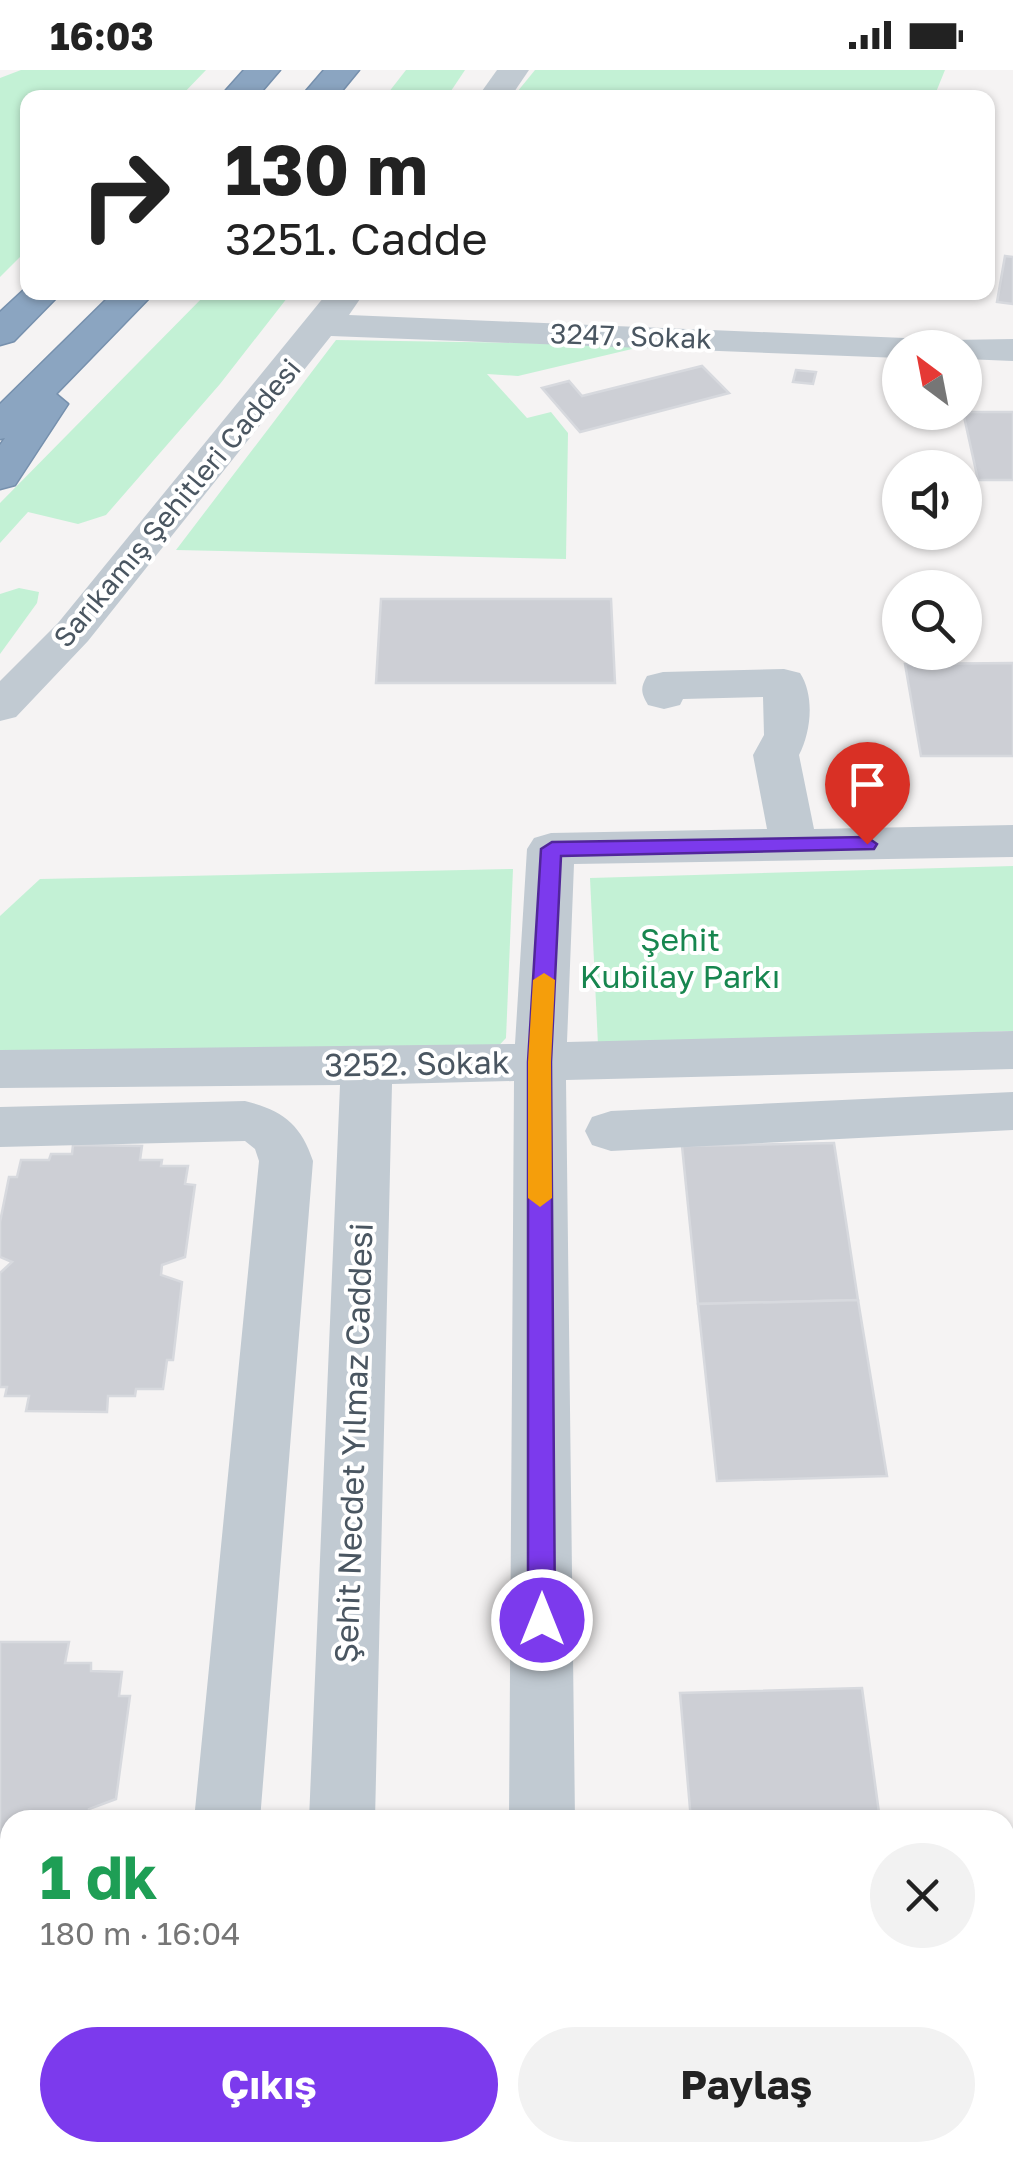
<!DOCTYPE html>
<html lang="tr">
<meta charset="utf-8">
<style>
:root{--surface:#fff;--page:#f2f2f2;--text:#222;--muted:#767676;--accent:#7c3aed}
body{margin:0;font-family:"Golos Text",sans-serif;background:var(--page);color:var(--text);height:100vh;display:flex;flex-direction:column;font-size:38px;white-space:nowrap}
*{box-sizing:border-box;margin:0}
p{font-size:32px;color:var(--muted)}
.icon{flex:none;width:55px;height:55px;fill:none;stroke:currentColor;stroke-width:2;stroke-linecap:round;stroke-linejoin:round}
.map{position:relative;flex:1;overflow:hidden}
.panel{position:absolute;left:0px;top:1740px;width:1015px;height:352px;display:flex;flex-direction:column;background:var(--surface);border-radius:30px 30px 0 0;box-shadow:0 2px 8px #0004}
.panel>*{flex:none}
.banner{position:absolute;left:20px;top:20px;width:975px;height:210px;border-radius:20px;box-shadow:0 2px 8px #0004;background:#fff;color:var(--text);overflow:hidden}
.needle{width:65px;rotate:328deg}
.fabs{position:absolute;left:882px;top:260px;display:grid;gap:20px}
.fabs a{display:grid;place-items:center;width:100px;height:100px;border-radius:50%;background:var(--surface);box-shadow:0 2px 8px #0004;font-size:50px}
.pin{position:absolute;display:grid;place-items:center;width:85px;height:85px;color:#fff;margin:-102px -42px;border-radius:50% 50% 50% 0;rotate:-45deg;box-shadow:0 0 10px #0007}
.pin .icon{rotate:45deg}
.me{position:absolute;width:110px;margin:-55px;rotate:0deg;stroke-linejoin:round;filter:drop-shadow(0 0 8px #0008)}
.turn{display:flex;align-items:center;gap:35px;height:210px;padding:0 40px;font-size:45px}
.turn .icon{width:130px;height:130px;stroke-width:2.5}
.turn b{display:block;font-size:70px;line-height:85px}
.round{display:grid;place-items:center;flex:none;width:105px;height:105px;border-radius:52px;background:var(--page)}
.head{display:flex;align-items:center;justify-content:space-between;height:170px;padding:0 40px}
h1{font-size:60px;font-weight:700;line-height:75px;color:#1e9e55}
.action{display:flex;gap:20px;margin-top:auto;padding:20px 40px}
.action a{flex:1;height:115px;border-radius:60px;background:var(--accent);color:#fff;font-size:40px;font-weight:700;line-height:115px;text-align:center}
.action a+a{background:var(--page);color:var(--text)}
.status{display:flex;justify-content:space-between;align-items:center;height:70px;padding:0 50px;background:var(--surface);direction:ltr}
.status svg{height:28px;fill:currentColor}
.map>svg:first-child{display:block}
.green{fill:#c3f1d5}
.building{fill:#cdcfd5;stroke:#d7d9de;stroke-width:2.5}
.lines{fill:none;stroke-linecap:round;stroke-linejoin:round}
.highway-casing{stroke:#7690ad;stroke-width:3}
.minor{fill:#c1cad2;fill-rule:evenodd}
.highway{fill:#8ba5c1;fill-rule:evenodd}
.route{fill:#7c3aed;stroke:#51269a;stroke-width:2.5}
.slow{fill:#f59e0b}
.labels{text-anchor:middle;stroke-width:8;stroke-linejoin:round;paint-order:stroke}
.far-street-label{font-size:28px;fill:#4a5661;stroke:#fff}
.park-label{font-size:32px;fill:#17864f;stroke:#fff}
.street-label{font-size:32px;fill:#4a5661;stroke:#fff}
</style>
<div class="status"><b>16:03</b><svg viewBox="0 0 49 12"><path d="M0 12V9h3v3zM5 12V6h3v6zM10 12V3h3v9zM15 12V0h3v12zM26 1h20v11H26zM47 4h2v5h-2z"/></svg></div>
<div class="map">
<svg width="1013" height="2092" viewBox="0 0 1013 2092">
<rect width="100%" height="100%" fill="#f5f3f3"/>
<g class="green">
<path d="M21 0H206L180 27 28 28 27 180 0 207V8Z"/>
<path d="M406 0H465L447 27H385Z"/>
<path d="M535 0H945L934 27H513Z"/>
<path d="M207 223H291L220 314 106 445 78 454 28 442 0 473V433Z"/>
<path d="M336 270 649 275 518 306 487 304 527 348 551 342 568 363 566 489 176 480Z"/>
<path d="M19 518 39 522 37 533 0 584V524Z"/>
<path d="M1013 796V961L598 975 590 808Z"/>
<path d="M513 799 506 968 492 983 0 987V846L40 809Z"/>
</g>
<g class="building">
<path d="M1005 186 1013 187V234L997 232Z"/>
<path d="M702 296 729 323 580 362 542 318 569 311 582 326Z"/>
<path d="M796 300 816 302 813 314 793 312Z"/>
<path d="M963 342H1013V410H978Z"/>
<path d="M381 529H611L615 613H376Z"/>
<path d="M1013 593V686H921L905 594Z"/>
<path d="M834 1073 858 1230 698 1234 682 1076Z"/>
<path d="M73 1075 142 1076 140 1090H162L161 1096H188L185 1114 195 1115 185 1187 162 1195 161 1205 182 1212 173 1290H167L163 1319H136L135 1326H108L107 1342 26 1341 29 1326H5L7 1317H0V1203L12 1192 0 1187V1152L9 1107H17L21 1090H49L51 1084H72Z"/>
<path d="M858 1230 887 1406 717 1411 698 1234Z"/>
<path d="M0 1572H69L65 1593H91V1601L122 1602 119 1626H130L116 1729 89 1739V1750H10V1949H0Z"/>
<path d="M862 1618 880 1750H691L680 1623Z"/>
<path d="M719 2082H927L928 2092H719Z"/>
</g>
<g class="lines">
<defs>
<g id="highway">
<path d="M244 0H280L256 28H219Z"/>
<path d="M324 0H359L336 28H300Z"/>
<path d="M28 216V222H62L14 271 0 275V242Z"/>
<path d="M114 222H155L56 324 68 334 15 415 0 419V375L5 368 0 369V334Z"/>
</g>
</defs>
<use href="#highway" class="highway-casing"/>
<g class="minor">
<path d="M497 0H529L510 28H477Z"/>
<path d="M328 222H356L360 229 349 245 952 270 1013 269V291L965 289V278H900V288L331 266 88 571 16 647 0 651V611L58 553Z"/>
<path d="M784 599 800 603C815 626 811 662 799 685L814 759 1013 755V787L574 794 567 972 1013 961V999L566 1010 575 1750H509L514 1011 392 1014 375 1750H309L340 1015 0 1018V980L515 974 527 779 534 768 551 763 767 759 753 685 764 665 763 627 683 629 680 635 664 639 648 635C641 623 640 618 647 606L663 602Z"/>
<path d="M1013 1022V1060L611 1081 592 1075 585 1061 592 1047 611 1041Z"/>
<path d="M245 1031C282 1040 301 1054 313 1091L260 1750H194L259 1091 255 1079 245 1071 0 1077V1037Z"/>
<path d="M160 2082H232L231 2092H159Z"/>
<rect x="295" y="2082" width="72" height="10"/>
<rect x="507" y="2082" width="72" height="10"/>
</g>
<use href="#highway" class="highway"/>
</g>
<path class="route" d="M867 767 877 774 874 779 561 786 551 992 555 1550 551 1559 542 1562 532 1559 528 1550V992L541 779 552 772Z"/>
<path class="slow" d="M544 903 555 910 551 992 552 1128 540 1137 528 1128V992L533 910Z"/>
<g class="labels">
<g class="far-street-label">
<text transform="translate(631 266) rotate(2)" y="10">3247. Sokak</text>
<text transform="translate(177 433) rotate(-50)" y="10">Sarıkamış Şehitleri Caddesi</text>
</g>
<g class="park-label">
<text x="680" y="881">Şehit<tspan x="680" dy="37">Kubilay Parkı</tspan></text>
</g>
<g class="street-label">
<text transform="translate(417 994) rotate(-1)" y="11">3252. Sokak</text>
<text transform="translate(354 1373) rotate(-88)" y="11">Şehit Necdet Yılmaz Caddesi</text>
</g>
</g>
</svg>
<div class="fabs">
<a><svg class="needle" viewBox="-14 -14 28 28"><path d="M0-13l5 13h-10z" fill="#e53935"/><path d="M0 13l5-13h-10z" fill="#767676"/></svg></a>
<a><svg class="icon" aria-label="sound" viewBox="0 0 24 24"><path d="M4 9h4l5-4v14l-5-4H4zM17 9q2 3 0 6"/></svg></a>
<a><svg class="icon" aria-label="search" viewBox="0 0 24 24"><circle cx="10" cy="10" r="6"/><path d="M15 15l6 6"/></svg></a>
</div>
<div class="pin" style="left:867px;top:774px;background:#d93025"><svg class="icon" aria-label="arrive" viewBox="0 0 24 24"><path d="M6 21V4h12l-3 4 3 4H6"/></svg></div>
<svg class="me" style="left:542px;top:1550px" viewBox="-20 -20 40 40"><circle r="17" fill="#7c3aed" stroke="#fff" stroke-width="3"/><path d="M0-11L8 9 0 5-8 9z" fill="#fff"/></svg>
<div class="banner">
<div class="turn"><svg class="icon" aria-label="right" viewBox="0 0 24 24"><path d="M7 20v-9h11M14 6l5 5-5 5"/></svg><div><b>130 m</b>3251. Cadde</div></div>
</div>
<section class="panel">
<div class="head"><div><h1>1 dk</h1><p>180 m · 16:04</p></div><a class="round"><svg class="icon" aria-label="close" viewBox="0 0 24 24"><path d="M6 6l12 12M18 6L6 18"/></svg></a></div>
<div class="action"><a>Çıkış</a><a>Paylaş</a></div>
</section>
</div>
